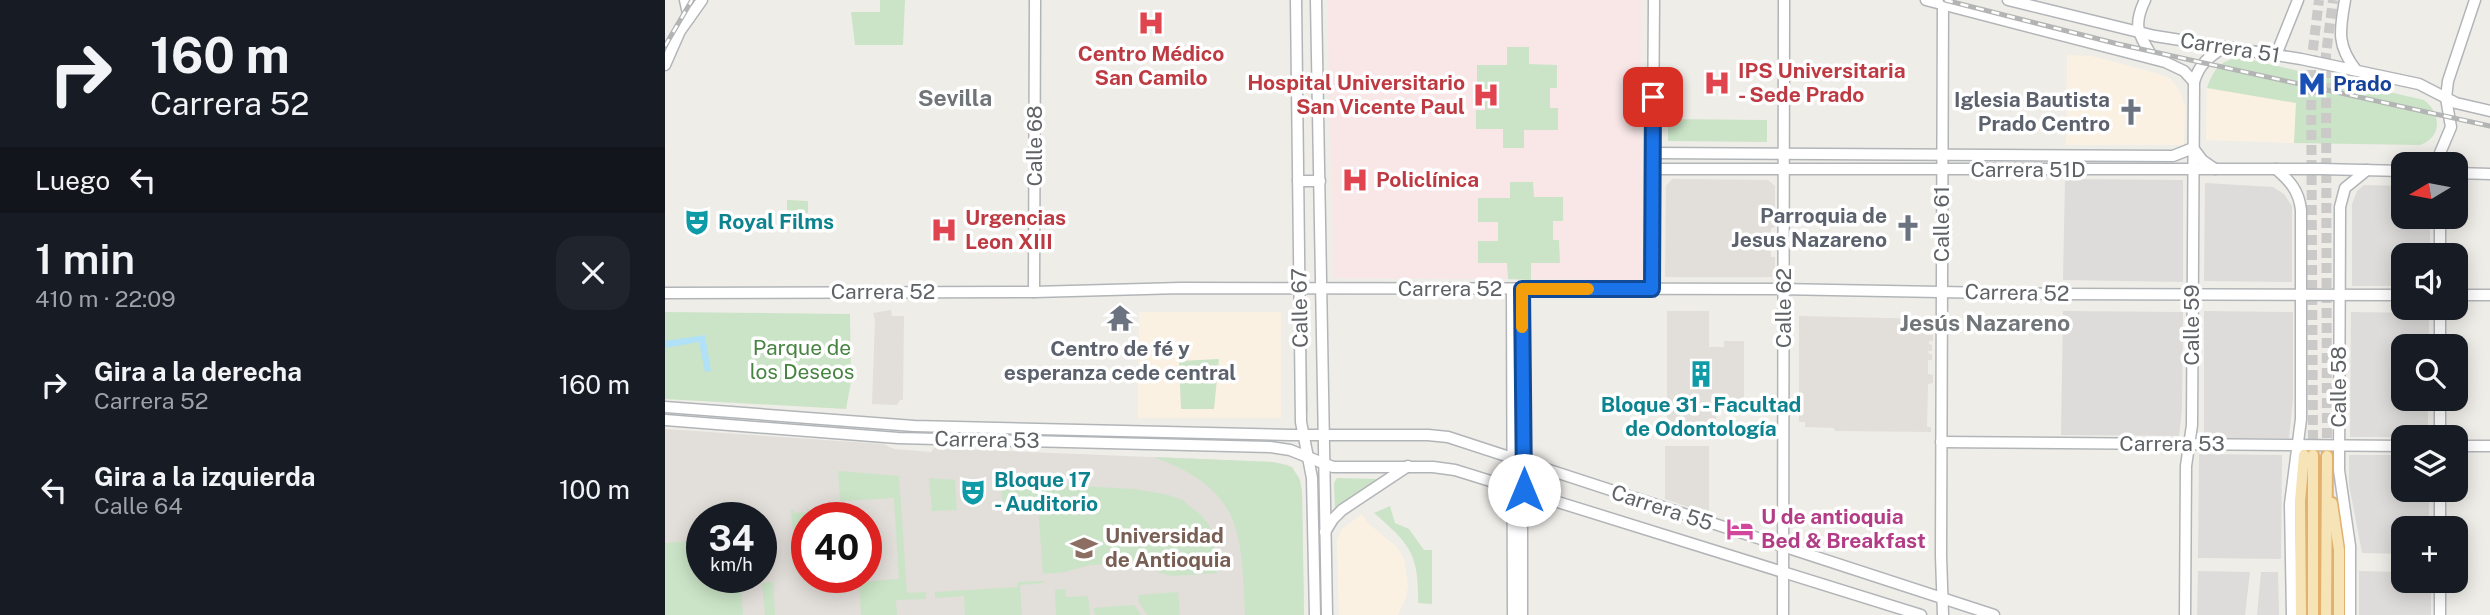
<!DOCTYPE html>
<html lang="es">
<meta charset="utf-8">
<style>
:root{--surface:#171b24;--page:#20242c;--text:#f1f3f6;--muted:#9ea1a6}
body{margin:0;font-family:"Public Sans",sans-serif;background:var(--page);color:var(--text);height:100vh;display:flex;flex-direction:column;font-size:26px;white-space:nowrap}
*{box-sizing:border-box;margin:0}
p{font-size:23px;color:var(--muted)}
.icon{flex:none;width:38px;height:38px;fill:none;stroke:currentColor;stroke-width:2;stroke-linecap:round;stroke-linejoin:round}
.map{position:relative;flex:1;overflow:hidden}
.panel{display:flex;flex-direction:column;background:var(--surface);width:665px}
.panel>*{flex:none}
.hud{background:#171b24;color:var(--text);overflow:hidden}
.needle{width:46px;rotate:260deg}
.controls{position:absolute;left:1726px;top:152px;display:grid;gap:14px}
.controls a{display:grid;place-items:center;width:77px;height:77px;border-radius:14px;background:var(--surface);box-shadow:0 4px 18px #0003;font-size:35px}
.speed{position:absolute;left:21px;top:502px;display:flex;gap:14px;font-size:35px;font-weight:700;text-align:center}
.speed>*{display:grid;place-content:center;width:91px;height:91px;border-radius:50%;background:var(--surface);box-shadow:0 4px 18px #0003;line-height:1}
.speed small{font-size:18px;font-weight:400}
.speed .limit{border:10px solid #d22;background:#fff;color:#111}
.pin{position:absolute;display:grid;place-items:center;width:60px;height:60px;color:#fff;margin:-30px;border-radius:14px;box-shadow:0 4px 10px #0006}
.me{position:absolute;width:77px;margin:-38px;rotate:0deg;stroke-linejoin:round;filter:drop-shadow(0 0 5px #0008)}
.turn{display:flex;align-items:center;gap:24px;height:147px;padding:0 35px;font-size:32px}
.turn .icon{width:91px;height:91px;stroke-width:2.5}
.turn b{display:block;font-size:49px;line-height:60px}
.then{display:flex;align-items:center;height:66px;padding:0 35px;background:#0003;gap:14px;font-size:26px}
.round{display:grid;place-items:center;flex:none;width:74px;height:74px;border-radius:21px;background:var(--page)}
.summary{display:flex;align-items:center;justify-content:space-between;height:119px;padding:0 35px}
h1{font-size:42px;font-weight:600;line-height:52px}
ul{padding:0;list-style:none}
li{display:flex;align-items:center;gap:21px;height:105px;padding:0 35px}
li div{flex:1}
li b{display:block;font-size:26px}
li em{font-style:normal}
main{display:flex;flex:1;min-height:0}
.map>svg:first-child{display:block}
.commercial{fill:#fbf1e2}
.industrial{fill:#dedcda}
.education{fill:#e2ded9;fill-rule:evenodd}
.medical{fill:#f9e7e8}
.green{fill:#cbe4c7}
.water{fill:#b1e1f6}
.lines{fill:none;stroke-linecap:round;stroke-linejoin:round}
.primary-tunnel{stroke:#cbcac8;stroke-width:10;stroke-dasharray:10 5;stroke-linecap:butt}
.secondary-casing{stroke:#b2b5b8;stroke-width:13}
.primary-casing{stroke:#e2b16e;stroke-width:14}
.secondary{stroke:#fff;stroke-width:10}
.primary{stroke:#f6e3b6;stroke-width:10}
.rail-casing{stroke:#b3b4b4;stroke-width:5}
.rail{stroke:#fff;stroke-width:2.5;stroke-dasharray:8;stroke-linecap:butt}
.route-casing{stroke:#114b97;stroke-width:18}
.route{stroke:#1a73e8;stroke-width:12}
.slow{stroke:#f59e0b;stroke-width:12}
.labels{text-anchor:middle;stroke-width:7;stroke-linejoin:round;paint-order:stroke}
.street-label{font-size:21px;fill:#5f6366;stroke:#fff}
.health-label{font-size:21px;font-weight:bold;fill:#be3a42;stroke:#fff;text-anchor:start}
.transit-label{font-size:21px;font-weight:bold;fill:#164399;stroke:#fff;text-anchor:start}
.worship-label{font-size:21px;font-weight:bold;fill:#5b616d;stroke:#fff;text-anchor:end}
.culture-label{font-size:21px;font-weight:bold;fill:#0d838f;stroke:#fff;text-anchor:start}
.park-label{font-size:21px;fill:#478441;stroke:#fff}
.hotel-label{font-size:21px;font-weight:bold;fill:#b23c85;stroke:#fff;text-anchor:start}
.education-label{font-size:21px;font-weight:bold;fill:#785e54;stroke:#fff;text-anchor:start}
.neighbourhood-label{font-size:23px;font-weight:bold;fill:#707578;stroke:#fff}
</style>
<main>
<section class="panel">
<div class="hud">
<div class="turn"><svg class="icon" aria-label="right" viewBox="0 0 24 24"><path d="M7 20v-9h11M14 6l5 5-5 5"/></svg><div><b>160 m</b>Carrera 52</div></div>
<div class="then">Luego<svg class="icon" aria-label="left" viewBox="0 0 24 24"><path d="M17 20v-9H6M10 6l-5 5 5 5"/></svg></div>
</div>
<div class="summary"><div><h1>1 min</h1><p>410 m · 22:09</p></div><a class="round"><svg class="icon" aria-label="close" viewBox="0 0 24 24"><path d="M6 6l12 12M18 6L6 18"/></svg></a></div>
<ul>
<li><svg class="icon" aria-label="right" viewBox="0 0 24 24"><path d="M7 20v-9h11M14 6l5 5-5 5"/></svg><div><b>Gira a la derecha</b><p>Carrera 52</p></div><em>160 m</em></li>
<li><svg class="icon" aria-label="left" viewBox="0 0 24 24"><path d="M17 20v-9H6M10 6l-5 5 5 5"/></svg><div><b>Gira a la izquierda</b><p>Calle 64</p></div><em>100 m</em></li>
</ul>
</section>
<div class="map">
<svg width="1825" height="615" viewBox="0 0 1825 615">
<rect width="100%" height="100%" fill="#efede8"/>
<g class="commercial">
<path d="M1402 55 1427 56 1491 73 1506 79 1515 91 1520 106 1519 145H1401Z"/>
<path d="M1542 88 1631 103 1629 143 1541 140Z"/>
<path d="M474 312H616V418H473Z"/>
<path d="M697 514 704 524 732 547 739 559 743 586 741 598 733 615H674L672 540 677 529Z"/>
</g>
<g class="industrial">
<path d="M1400 179 1518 180V282L1398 280Z"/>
<path d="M1540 183 1608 187 1619 194 1627 206V282L1539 281Z"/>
<path d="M1699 185 1738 186V217H1765V255L1738 256V286H1687V204L1692 191Z"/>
<path d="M1398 311 1518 312 1517 409 1514 436 1396 435Z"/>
<path d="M1539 311 1628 312V400L1624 438H1539Z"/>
<path d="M1686 312 1764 313V346H1738V399H1763V437H1685Z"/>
<path d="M1534 454 1617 455 1616 559 1533 558Z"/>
<path d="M1738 455V490H1764V528H1738V554L1697 553 1684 485V455Z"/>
<path d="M1533 571 1585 572 1580 615H1532Z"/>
<path d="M1694 571 1738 572V581H1766V615H1694Z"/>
<path d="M1596 572H1613L1614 615H1592Z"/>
</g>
<g class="education">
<path d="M1007 179 1103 180 1110 186V227L1106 228V257H1110V277H1000L1001 186Z"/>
<path d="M226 310 227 316H239L238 400H235L232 405 207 404 210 320 208 313Z"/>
<path d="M1002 311H1044V347H1059V341H1079V399H1051V428H1002Z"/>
<path d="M1134 316 1266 319 1267 331H1264V334L1268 335V341H1264V344L1267 345V351H1263L1264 354H1267V360H1263V374L1268 375V383L1263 384 1262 427H1266V432L1170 431 1169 428 1140 427V422H1134Z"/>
<path d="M0 429 218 444 229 449 266 452 269 448 608 462 623 465 633 476 637 491 639 615H0ZM37 518H96V578H37ZM142 518H201V578H142Z"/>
<path d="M1000 446H1044V514L1000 499Z"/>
</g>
<path class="medical" d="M662 0H976L978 280 669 278Z"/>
<g class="green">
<path d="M215 0H240L238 45H190L186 12H215Z"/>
<path d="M842 47H864V64L892 65V88H885V108H893V130H859V148H838V129H811V110H820V88H812V65H842Z"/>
<path d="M1574 57 1759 100C1776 113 1778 137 1755 145L1629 143 1631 103 1542 88C1548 70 1555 61 1574 57Z"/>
<path d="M1003 119 1102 120V142L1003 141Z"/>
<path d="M845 182H868L869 197H898V221H888V240H894L895 263H866V280L843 279 842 263H813V241H833V222H813V198H845Z"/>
<path d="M122 200 143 201V213H122Z"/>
<path d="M639 308H641L643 413H641Z"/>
<path d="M0 312 185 314 186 382 181 409 0 399Z"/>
<path d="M554 359 549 409H516L514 361Z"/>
<path d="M489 457 608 462 627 467 635 480 637 491 639 615H580C576 530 578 491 489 457Z"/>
<path d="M173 471 234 476 242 593 261 592V599L231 600 232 615H196L194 582 234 579 229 498 175 501Z"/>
<path d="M264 478 290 480 292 510 267 511Z"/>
<path d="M672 478 716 479 670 510 669 483Z"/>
<path d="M336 482 470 489 504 495 517 500 536 515 544 525 548 539 552 573 506 576 466 563 425 565 399 572 378 574 373 507 338 508Z"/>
<path d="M725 506 730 523 744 529 759 550H767V604L753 603C754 554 745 544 709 513Z"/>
<path d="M142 509H144L145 518H142V531L128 532 126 510H129V513L142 512Z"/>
<path d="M37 540V578H75L78 615H0V543Z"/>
<path d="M378 581 379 583 355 585 357 615H300L299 596 270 598V592L352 587 353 582Z"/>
<path d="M108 582 110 615H100L97 583Z"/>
<path d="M400 589 401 597 423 596 425 615H391L390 590Z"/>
<path d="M513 592 515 615H482L474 602 473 595Z"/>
<path d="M469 605 476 615H430L428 608Z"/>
</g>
<path class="water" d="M40 335 46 371 40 372 34 342 0 348V341Z"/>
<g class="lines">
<g class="primary-tunnel">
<path d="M1662 453 1661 54 1668 0"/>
<path d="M1648 455 1646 65 1654 0"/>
</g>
<defs>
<g id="secondary">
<path d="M20 0 24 18"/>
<path d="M631 0 636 422 647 478 650 615"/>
<path d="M651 0 662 615"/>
<path d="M1261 0 1500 62 1519 71 1529 82"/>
<path d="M1343 0 1490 36 1636 59 1754 84 1791 103 1825 111"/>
<path d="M1480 0C1467 27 1474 34 1488 58"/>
<path d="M1680 0C1675 29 1671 45 1691 70"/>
<path d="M1611 55 1633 0"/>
<path d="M0 65 15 31 37 0"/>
<path d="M988 153 1508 156 1528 148 1537 160 1550 169"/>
<path d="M1775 164V153L1786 127 1781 98 1783 81 1810 0"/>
<path d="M987 169H1656L1738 171"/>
<path d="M1611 169C1625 181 1634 191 1636 210V419L1625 504 1627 615"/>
<path d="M1790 173 1825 174"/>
<path d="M633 181H655"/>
<path d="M1775 217V256"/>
<path d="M847 289 848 615"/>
<path d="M987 289 989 0"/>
<path d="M369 292 370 0"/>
<path d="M0 293 369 292 516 288 1112 289 1389 294 1738 295"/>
<path d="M1790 295H1825"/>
<path d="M1775 308V346"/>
<path d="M1775 399V438"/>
<path d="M0 407 249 426 625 435H763L783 437 1329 615"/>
<path d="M0 420 233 438 605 447 625 450 668 467H768L790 470 1256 615"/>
<path d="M1276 442 1738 446"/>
<path d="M1790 446H1825"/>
<path d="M1775 528V490"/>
<path d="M660 532 668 519 677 510 743 466"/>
<path d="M1775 581V615"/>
<path d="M857 615V289"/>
<path d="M1118 615 1119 0"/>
<path d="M1278 615 1276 556 1278 0"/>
<path d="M1520 615 1521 466 1527 425 1529 82C1534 64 1544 57 1559 47"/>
<path d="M1685 615V546L1674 470 1675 207 1680 188 1702 170"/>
</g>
<g id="primary">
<path d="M1667 503 1674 550V615"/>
<path d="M1636 615 1635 501 1639 455"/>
<path d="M1648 615V455"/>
<path d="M1661 615 1662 456"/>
</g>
</defs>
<use href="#secondary" class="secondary-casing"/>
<use href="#primary" class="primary-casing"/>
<use href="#secondary" class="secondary"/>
<use href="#primary" class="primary"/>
<defs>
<g id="rail">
<path d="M1280 0 1453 44 1825 126"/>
<path d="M0 46 27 0"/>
</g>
</defs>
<use href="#rail" class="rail-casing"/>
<use href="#rail" class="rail"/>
</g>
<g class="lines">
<defs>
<path id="route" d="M859 490 857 289H987L988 97"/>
</defs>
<use href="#route" class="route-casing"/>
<use href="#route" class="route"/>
<path class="slow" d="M857 327V289H923"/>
</g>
<defs>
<symbol id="hospital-bare" viewBox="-9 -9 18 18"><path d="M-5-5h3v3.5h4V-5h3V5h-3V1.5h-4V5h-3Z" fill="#e0444e" stroke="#fff" stroke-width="2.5" paint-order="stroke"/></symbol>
<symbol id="metro-bare" viewBox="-9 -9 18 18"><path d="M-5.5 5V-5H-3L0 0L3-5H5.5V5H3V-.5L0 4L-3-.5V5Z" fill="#1a4fb4" stroke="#fff" stroke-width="2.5" paint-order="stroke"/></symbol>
<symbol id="church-bare" viewBox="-9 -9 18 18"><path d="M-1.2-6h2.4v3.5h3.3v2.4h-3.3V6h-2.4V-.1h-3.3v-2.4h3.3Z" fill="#6b7280" stroke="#fff" stroke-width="2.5" paint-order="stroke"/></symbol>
<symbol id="theatre-bare" viewBox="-9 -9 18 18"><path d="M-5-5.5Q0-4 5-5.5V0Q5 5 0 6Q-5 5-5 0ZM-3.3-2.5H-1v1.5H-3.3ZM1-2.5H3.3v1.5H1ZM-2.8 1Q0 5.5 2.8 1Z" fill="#0f9aa8" stroke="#fff" stroke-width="2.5" paint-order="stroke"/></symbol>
<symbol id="temple-bare" viewBox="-9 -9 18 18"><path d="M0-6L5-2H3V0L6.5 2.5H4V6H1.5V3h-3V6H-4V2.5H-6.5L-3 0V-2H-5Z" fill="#6b7280" stroke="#fff" stroke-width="2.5" paint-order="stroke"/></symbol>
<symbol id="building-bare" viewBox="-9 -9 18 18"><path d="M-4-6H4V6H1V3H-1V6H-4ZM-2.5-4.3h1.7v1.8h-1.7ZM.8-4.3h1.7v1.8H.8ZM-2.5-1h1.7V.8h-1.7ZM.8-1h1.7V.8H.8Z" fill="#0f9aa8" stroke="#fff" stroke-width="2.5" paint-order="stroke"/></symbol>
<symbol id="hotel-bare" viewBox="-9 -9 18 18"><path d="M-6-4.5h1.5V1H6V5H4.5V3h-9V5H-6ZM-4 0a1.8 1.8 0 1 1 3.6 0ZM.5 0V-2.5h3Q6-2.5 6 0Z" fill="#d1479c" stroke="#fff" stroke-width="2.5" paint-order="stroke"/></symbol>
<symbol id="university-bare" viewBox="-9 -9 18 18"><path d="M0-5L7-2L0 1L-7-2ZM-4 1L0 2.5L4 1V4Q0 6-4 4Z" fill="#8d6e63" stroke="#fff" stroke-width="2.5" paint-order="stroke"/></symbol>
</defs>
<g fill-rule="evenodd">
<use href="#hospital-bare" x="467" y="4" width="38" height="38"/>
<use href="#hospital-bare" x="1033" y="64" width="38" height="38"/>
<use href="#metro-bare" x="1628" y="65" width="38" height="38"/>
<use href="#hospital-bare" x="802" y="76" width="38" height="38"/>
<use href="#church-bare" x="1447" y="93" width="38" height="38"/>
<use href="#hospital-bare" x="671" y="161" width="38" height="38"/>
<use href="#theatre-bare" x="13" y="203" width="38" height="38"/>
<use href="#church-bare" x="1224" y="209" width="38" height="38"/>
<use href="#hospital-bare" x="260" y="211" width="38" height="38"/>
<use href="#temple-bare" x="436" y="299" width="38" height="38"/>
<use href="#building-bare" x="1017" y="355" width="38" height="38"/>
<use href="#theatre-bare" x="289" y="473" width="38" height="38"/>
<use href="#hotel-bare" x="1056" y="510" width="38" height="38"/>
<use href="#university-bare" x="400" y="529" width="38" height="38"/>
</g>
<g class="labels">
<g class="street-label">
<text transform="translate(1565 48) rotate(9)" y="7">Carrera 51</text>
<text transform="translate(370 146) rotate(-90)" y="7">Calle 68</text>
<text x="1363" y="177">Carrera 51D</text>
<text transform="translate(1277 224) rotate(-90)" y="7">Calle 61</text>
<text x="785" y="296">Carrera 52</text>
<text x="218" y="299">Carrera 52</text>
<text transform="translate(1352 293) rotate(1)" y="7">Carrera 52</text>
<text transform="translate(635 308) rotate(-91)" y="7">Calle 67</text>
<text transform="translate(1119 308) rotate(-90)" y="7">Calle 62</text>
<text transform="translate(1527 325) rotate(-90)" y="7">Calle 59</text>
<text transform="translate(1674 387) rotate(-90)" y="7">Calle 58</text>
<text transform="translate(322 440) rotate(1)" y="7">Carrera 53</text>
<text x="1507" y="451">Carrera 53</text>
<text transform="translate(997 508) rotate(18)" y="7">Carrera 55</text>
</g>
<g class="health-label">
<text x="486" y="61" text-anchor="middle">Centro Médico<tspan x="486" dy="24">San Camilo</tspan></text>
<text x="1073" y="78">IPS Universitaria<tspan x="1073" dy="24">- Sede Prado</tspan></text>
<text x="800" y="90" text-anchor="end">Hospital Universitario<tspan x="800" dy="24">San Vicente Paul</tspan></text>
<text x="711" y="187">Policlínica</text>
<text x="300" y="225">Urgencias<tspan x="300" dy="24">Leon XIII</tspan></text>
</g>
<g class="transit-label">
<text x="1668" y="91">Prado</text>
</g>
<g class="worship-label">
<text x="1445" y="107">Iglesia Bautista<tspan x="1445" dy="24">Prado Centro</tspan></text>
<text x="1222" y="223">Parroquia de<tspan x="1222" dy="24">Jesus Nazareno</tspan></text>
<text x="455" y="356" text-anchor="middle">Centro de fé y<tspan x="455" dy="24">esperanza cede central</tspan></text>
</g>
<g class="culture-label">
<text x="53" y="229">Royal Films</text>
<text x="1036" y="412" text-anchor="middle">Bloque 31 - Facultad<tspan x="1036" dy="24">de Odontología</tspan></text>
<text x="329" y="487">Bloque 17<tspan x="329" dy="24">- Auditorio</tspan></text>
</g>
<g class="park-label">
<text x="137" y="355">Parque de<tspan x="137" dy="24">los Deseos</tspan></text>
</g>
<g class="hotel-label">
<text x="1096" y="524">U de antioquia<tspan x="1096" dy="24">Bed &amp; Breakfast</tspan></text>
</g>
<g class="education-label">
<text x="440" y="543">Universidad<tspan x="440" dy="24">de Antioquia</tspan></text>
</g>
<g class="neighbourhood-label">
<text x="290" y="106">Sevilla</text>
<text x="1320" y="331">Jesús Nazareno</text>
</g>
</g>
</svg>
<div class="controls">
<a><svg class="needle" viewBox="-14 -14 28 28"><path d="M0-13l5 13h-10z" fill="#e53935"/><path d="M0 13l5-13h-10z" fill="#9ea1a6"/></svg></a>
<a><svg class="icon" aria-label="sound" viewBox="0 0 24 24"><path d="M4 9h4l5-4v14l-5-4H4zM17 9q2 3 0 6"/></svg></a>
<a><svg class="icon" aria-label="search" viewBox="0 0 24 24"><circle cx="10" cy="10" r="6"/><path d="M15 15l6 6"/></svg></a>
<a><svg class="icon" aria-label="layers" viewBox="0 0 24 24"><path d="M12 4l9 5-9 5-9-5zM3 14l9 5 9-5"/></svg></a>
<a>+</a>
</div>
<div class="speed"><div>34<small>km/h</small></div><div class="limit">40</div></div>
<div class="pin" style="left:988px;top:97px;background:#d93025"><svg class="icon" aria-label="arrive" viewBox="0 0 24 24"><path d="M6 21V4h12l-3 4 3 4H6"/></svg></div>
<svg class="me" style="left:859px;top:490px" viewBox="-20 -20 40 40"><circle r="19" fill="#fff"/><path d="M0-13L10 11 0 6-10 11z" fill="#1a73e8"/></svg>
</div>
</main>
